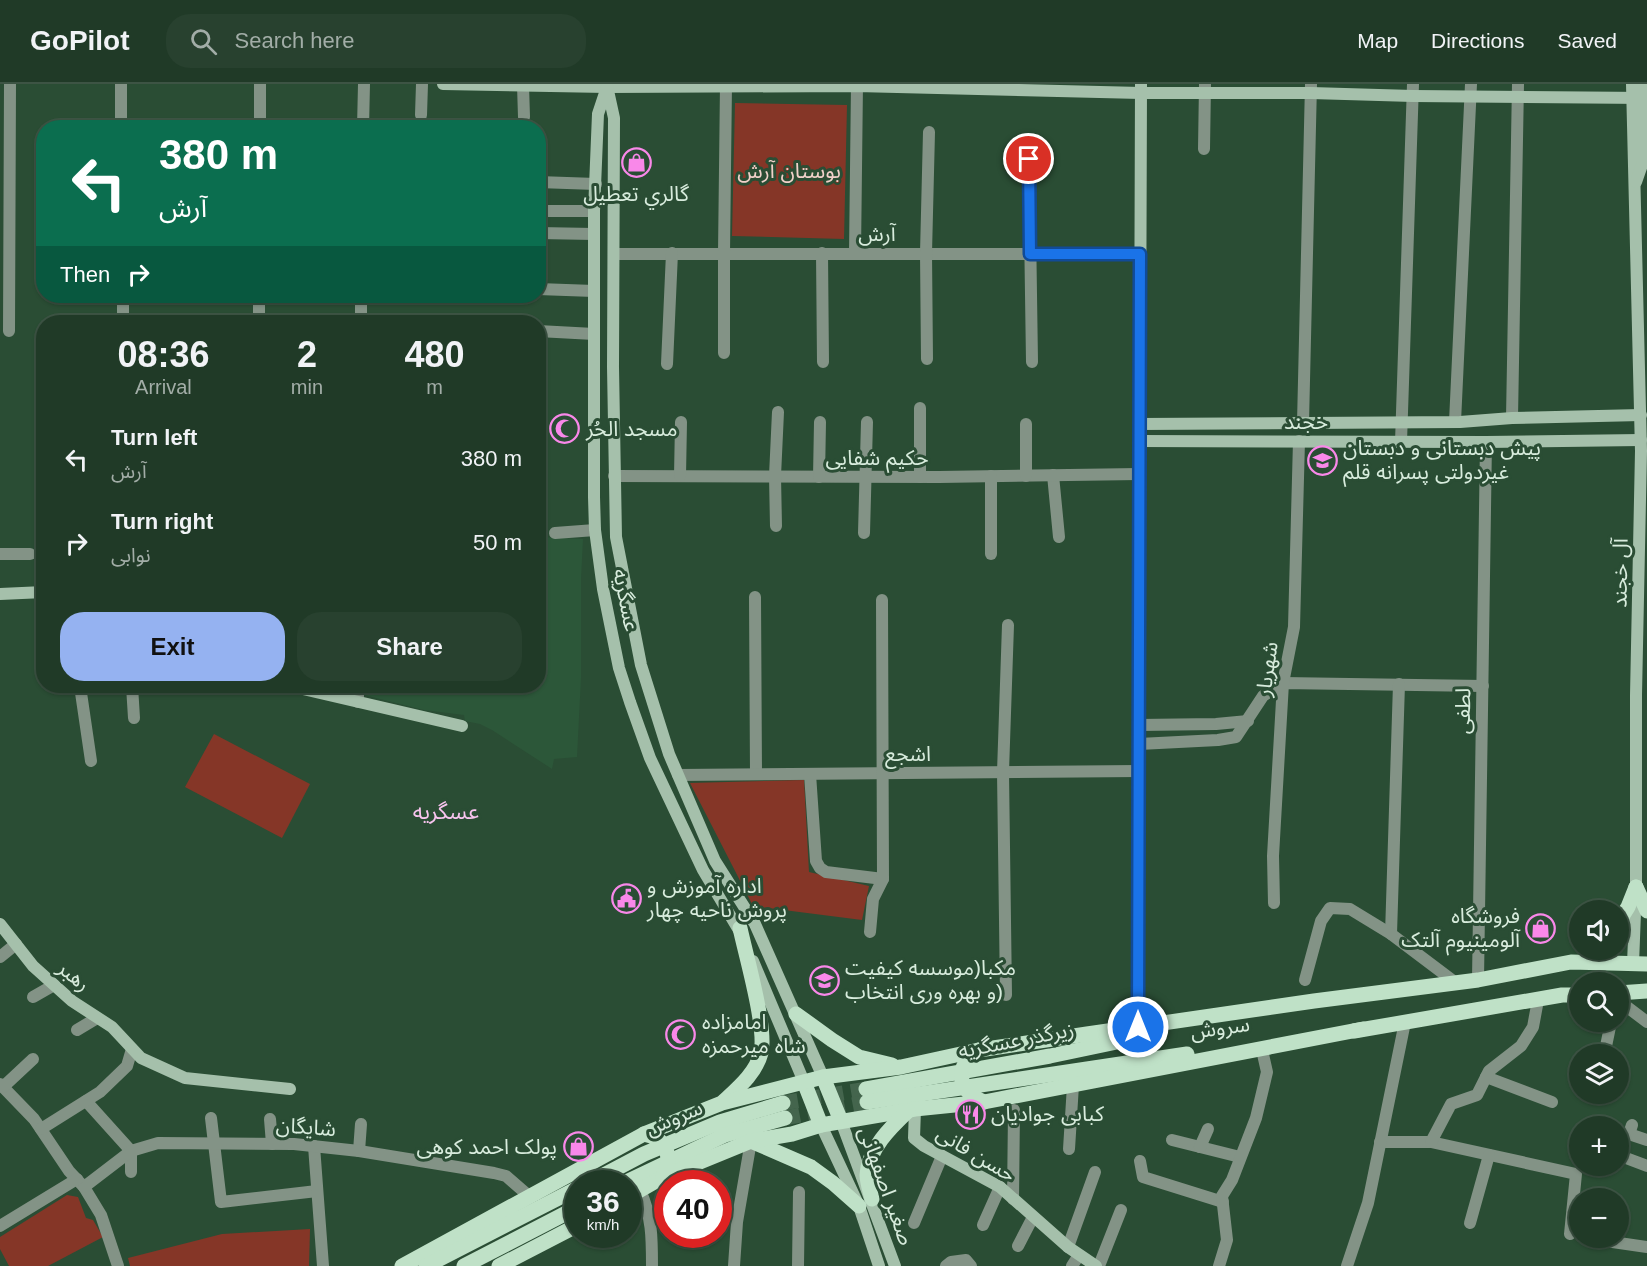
<!DOCTYPE html>
<meta charset="utf-8">
<style>
:root{--surface:#203a27;--page:#28412f;--text:#f1f3f6;--muted:#a2ada7;--line:#3d5444;--accent:#95b2f1}
body{margin:0;font-family:Helvetica,"Noto Sans Arabic",sans-serif;background:var(--page);color:var(--text);height:100vh;display:flex;flex-direction:column;font-size:22px;white-space:nowrap}
*{box-sizing:border-box;margin:0}
p{font-size:20px;color:var(--muted)}
.icon{flex:none;width:33px;height:33px;fill:none;stroke:currentColor;stroke-width:2;stroke-linecap:round;stroke-linejoin:round}
.map{position:relative;flex:1;overflow:hidden}
.sheet{position:absolute;left:36px;top:231px;width:510px;height:378px;display:flex;flex-direction:column;background:var(--surface);border-radius:24px;box-shadow:0 2px 4px #0004,0 0 0 2px var(--line)}
.sheet>*{flex:none}
.banner{position:absolute;left:36px;top:36px;width:510px;height:183px;border-radius:24px;box-shadow:0 2px 4px #0004,0 0 0 2px var(--line);background:#0b6e4f;color:#fff;overflow:hidden}
.buttons{position:absolute;left:1569px;top:816px;display:grid;gap:12px}
.buttons a{display:grid;place-items:center;width:60px;height:60px;border-radius:50%;background:var(--surface);box-shadow:0 2px 4px #0004,0 0 0 2px var(--line);font-size:30px}
.speed{position:absolute;left:564px;top:1086px;display:flex;gap:12px;font-size:30px;font-weight:700;text-align:center}
.speed>*{display:grid;place-content:center;width:78px;height:78px;border-radius:50%;background:var(--surface);box-shadow:0 2px 4px #0004,0 0 0 2px var(--line);line-height:1}
.speed small{font-size:15px;font-weight:400}
.speed .limit{border:9px solid #d22;background:#fff;color:#111}
.pin{position:absolute;display:grid;place-items:center;width:51px;height:51px;color:#fff;margin:-26px;border:3px solid #fff;border-radius:50%;box-shadow:0 2px 6px #0007}
.me{position:absolute;width:66px;margin:-33px;rotate:0deg;stroke-linejoin:round;filter:drop-shadow(0 0 4px #0008)}
.turn{display:flex;align-items:center;gap:21px;height:126px;padding:0 24px;font-size:27px}
.turn .icon{width:78px;height:78px;stroke-width:2.5}
.turn b{display:block;font-size:42px;line-height:51px}
.then{display:flex;align-items:center;height:57px;padding:0 24px;background:#0003;gap:12px;font-size:22px}
.eta{display:flex;justify-content:space-evenly;align-items:center;height:102px;text-align:center}
.eta b{font-size:36px;font-weight:700;line-height:42px}
.cta{display:flex;gap:12px;margin-top:auto;padding:12px 24px}
.cta a{flex:1;height:69px;border-radius:24px;background:var(--accent);color:#111;font-size:24px;font-weight:700;line-height:69px;text-align:center}
.cta a+a{background:var(--page);color:var(--text)}
ul{padding:0;list-style:none}
li{display:flex;align-items:center;gap:18px;height:84px;padding:0 24px}
li div{flex:1}
li b{display:block;font-size:22px}
li em{font-style:normal}
header{display:flex;align-items:center;gap:36px;box-sizing:border-box;height:84px;padding:0 30px;background:var(--surface);border-bottom:2px solid var(--line)}
header strong{font-size:28px}
nav{display:flex;gap:33px;margin-inline-start:auto;font-size:21px}
.search{width:420px;height:54px;background:var(--page);display:flex;align-items:center;gap:15px;box-sizing:border-box;padding:0 21px;border-radius:24px;color:var(--muted);font-size:22px}
.map>svg:first-child{display:block}
.built{fill:#2c5739}
.green{fill:#853627}
.lines{fill:none;stroke-linecap:round;stroke-linejoin:round}
.primary-tunnel{stroke:#44654d;stroke-width:15;stroke-dasharray:15 8;stroke-linecap:butt}
.street{stroke:#839386;stroke-width:12}
.secondary{stroke:#a5c0ab;stroke-width:12}
.primary{stroke:#bfe1c7;stroke-width:15}
.primary-bridge{stroke:#bfe1c7;stroke-width:15}
.route-casing{stroke:#114b97;stroke-width:15}
.route{stroke:#1a73e8;stroke-width:10}
.labels{text-anchor:middle;stroke-width:6;stroke-linejoin:round;paint-order:stroke}
.park-label{font-size:21px;fill:#f1d1ca;stroke:#2a4d34}
.poi-label{font-size:21px;fill:#d8ecdd;stroke:#2a4d34;text-anchor:start}
.street-label{font-size:21px;fill:#d8ecdd;stroke:#2a4d34}
.neighbourhood-label{font-size:22px;fill:#f8c4ef;stroke:#2a4d34}
</style>
<header>
<strong>GoPilot</strong>
<div class="search"><svg class="icon" aria-label="search" viewBox="0 0 24 24"><circle cx="10" cy="10" r="6"/><path d="M15 15l6 6"/></svg>Search here</div>
<nav><a>Map</a><a>Directions</a><a>Saved</a></nav>
</header>
<div class="map">
<svg width="1647" height="1182" viewBox="0 0 1647 1182">
<rect width="100%" height="100%" fill="#2a4d34"/>
<path class="built" d="M539 453 583 455 581 495V594L577 673 554 675 552 685 492 646 480 640 465 637 464 631 424 626 364 611V602H538Z"/>
<g class="green">
<path d="M735 19 847 21 844 155 732 152Z"/>
<path d="M214 650 310 700 282 754 185 703Z"/>
<path d="M804 696 809 788 869 802 862 836 753 822 690 699Z"/>
<path d="M67 1111 78 1113 86 1134 93 1136 103 1153 48 1182H9L0 1165V1153Z"/>
<path d="M310 1145 309 1182H130L128 1174 222 1150Z"/>
</g>
<g class="lines">
<g class="primary-tunnel">
<path d="M783 1019 866 1005"/>
<path d="M785 1034 867 1018"/>
</g>
<g class="street">
<path d="M121 0V44"/>
<path d="M523 1 524 33"/>
<path d="M421 31 422 0"/>
<path d="M260 44V0"/>
<path d="M363 44 364 0"/>
<path d="M1204 65 1205 0"/>
<path d="M1029 75 1032 278"/>
<path d="M538 98 596 100"/>
<path d="M538 127H594"/>
<path d="M538 149 594 150"/>
<path d="M822 169 823 278"/>
<path d="M855 169 857 0"/>
<path d="M614 170H1140"/>
<path d="M538 205 594 207"/>
<path d="M123 212V238"/>
<path d="M259 238V212"/>
<path d="M361 238V212"/>
<path d="M9 247 10 0"/>
<path d="M538 247 594 250"/>
<path d="M724 269V169L726 0"/>
<path d="M927 275 926 169 929 48"/>
<path d="M667 280 672 169"/>
<path d="M920 324V393"/>
<path d="M1512 334 1518 0"/>
<path d="M1455 338 1471 0"/>
<path d="M1303 339 1311 0"/>
<path d="M1401 358 1413 0"/>
<path d="M1053 391 1059 453"/>
<path d="M614 392 939 393 1139 390"/>
<path d="M680 392 681 338"/>
<path d="M1026 392V340"/>
<path d="M819 393 820 338"/>
<path d="M776 442 775 392 778 328"/>
<path d="M555 449 595 446"/>
<path d="M864 449 867 338"/>
<path d="M0 470H30"/>
<path d="M991 470V392"/>
<path d="M755 513 756 690"/>
<path d="M80 602 91 677"/>
<path d="M132 602 134 634"/>
<path d="M358 602V618"/>
<path d="M1139 641 1216 640 1248 637"/>
<path d="M1139 660 1218 656 1236 653 1263 612 1283 599 1483 602"/>
<path d="M810 690 816 777 820 784 826 788 883 795"/>
<path d="M678 691 1139 687"/>
<path d="M1274 819 1273 772 1283 599 1294 543 1299 357"/>
<path d="M870 848 873 815 883 795 882 516"/>
<path d="M1391 850 1399 600"/>
<path d="M0 873 16 860"/>
<path d="M1305 896 1321 837 1330 824 1350 825 1391 850 1456 899"/>
<path d="M1478 896 1486 358"/>
<path d="M1006 911 1003 688 1008 541"/>
<path d="M33 913 54 901"/>
<path d="M1618 916 1647 938"/>
<path d="M77 946 97 934"/>
<path d="M1605 967 1611 938"/>
<path d="M1486 993 1552 1018"/>
<path d="M0 1000 34 1035 69 1087 84 1103 101 1131 118 1182"/>
<path d="M3 1003 33 975"/>
<path d="M86 1017 131 1067V1088"/>
<path d="M211 1034 221 1118 317 1107"/>
<path d="M270 1035 272 1060"/>
<path d="M1632 1041 1629 1050 1647 1056"/>
<path d="M41 1045 100 1008 127 982 132 965"/>
<path d="M1172 1056 1240 1073"/>
<path d="M1380 1058H1431L1576 1090 1570 1150"/>
<path d="M1431 1058 1451 1020 1477 1011 1489 987 1521 962 1533 943 1538 916"/>
<path d="M314 1062 323 1182"/>
<path d="M1200 1063 1208 1045"/>
<path d="M1069 1065 1073 1001"/>
<path d="M359 1067 361 1040"/>
<path d="M1618 1071 1647 1082"/>
<path d="M1140 1077 1143 1093 1223 1118"/>
<path d="M84 1103 131 1067 158 1059 294 1060 359 1067 494 1089 506 1092 529 1112"/>
<path d="M640 1106C652 1133 652 1153 652 1182"/>
<path d="M1013 1115 1014 1026"/>
<path d="M914 1139 942 1072"/>
<path d="M1470 1139 1489 1071"/>
<path d="M983 1141 1000 1103"/>
<path d="M0 1142 77 1095"/>
<path d="M1585 1154 1647 1163"/>
<path d="M1018 1162 1033 1133"/>
<path d="M1068 1163 1095 1088"/>
<path d="M734 1182 737 1138 751 1057"/>
<path d="M798 1182 799 1108"/>
<path d="M946 1182 951 1178 966 1176 971 1182"/>
<path d="M1072 1182 1079 1171"/>
<path d="M1099 1182 1121 1126"/>
<path d="M1219 1182 1227 1156 1222 1112 1232 1096 1256 1034 1267 988 1262 966"/>
<path d="M1347 1182 1368 1119 1405 938"/>
</g>
<g class="secondary">
<path d="M443 0 607 3 857 2 1141 9H1311L1413 12 1647 14"/>
<path d="M1632 0 1641 367 1636 611V803L1633 880"/>
<path d="M607 2 614 34 613 283 616 453 641 581 669 670 715 777 755 840 823 993"/>
<path d="M607 3 598 30 594 127V413L595 446 603 505 619 584 630 618 650 674 703 786 743 853"/>
<path d="M1636 98 1643 78V0"/>
<path d="M1139 340 1460 338 1512 334 1641 331"/>
<path d="M1140 357 1486 358 1641 356"/>
<path d="M0 510 44 508"/>
<path d="M290 602 462 642"/>
<path d="M0 840 33 882 72 917 112 943 141 974 185 994 290 1005"/>
<path d="M753 877 804 998"/>
<path d="M1138 943 1141 0"/>
<path d="M915 1025 914 1054 924 1062 1000 1103 1068 1163 1096 1182"/>
<path d="M841 1037 895 1182"/>
<path d="M821 1041 859 1122 879 1182"/>
</g>
<g class="primary">
<path d="M1636 803 1647 827"/>
<path d="M1618 839 1628 823 1636 803"/>
<path d="M1618 909 1647 907"/>
<path d="M796 930 832 956 859 973 892 981"/>
<path d="M1354 947 1562 911H1580"/>
<path d="M823 993 841 1037"/>
<path d="M804 998 821 1041"/>
<path d="M866 1005 1050 972 1155 950"/>
<path d="M724 1017C738 1004 756 989 761 969 767 944 746 872 740 844"/>
<path d="M867 1018 1187 970"/>
<path d="M751 1057 811 1083 833 1099 859 1122"/>
<path d="M587 1100 644 1070 720 1038 783 1019"/>
<path d="M622 1100 725 1051 785 1034"/>
<path d="M628 1113 663 1093 751 1057 792 1050 821 1041 915 1025 984 1018 1363 945"/>
<path d="M872 1115C870 1107 867 1098 867 1091 868 1065 891 1043 908 1027"/>
<path d="M402 1182 644 1050 722 1019 823 993 901 983 979 966 1087 950 1314 917 1478 896 1571 878 1647 880"/>
<path d="M426 1182 578 1104"/>
<path d="M464 1182 578 1123"/>
<path d="M499 1182 578 1141"/>
</g>
<g class="primary-bridge">
<path d="M979 966C954 983 956 1006 984 1018"/>
<path d="M644 1050C666 1054 674 1073 663 1093"/>
</g>
</g>
<g class="lines">
<defs>
<path id="route" d="M1029 75 1030 170H1140L1138 943"/>
</defs>
<use href="#route" class="route-casing"/>
<use href="#route" class="route"/>
</g>
<defs>
<symbol id="shop-ring" viewBox="-11 -11 22 22"><circle r="9.5" fill="#2a4d34" stroke="#f988e9" stroke-width="1.5"/><path d="M-5-2.5h2.3a2.7 3.5 0 0 1 5.4 0H5L5.5 6h-11ZM-1.5-2.5h3a1.5 2.3 0 0 0-3 0Z" fill="#f988e9"/></symbol>
<symbol id="mosque-ring" viewBox="-11 -11 22 22"><circle r="9.5" fill="#2a4d34" stroke="#f988e9" stroke-width="1.5"/><path d="M3.5-4.9A6 6 0 1 0 3.5 4.9A5 5 0 1 1 3.5-4.9Z" fill="#f988e9"/></symbol>
<symbol id="school-ring" viewBox="-11 -11 22 22"><circle r="9.5" fill="#2a4d34" stroke="#f988e9" stroke-width="1.5"/><path d="M0-5L7-2L0 1L-7-2ZM-4 1L0 2.5L4 1V4Q0 6-4 4Z" fill="#f988e9"/></symbol>
<symbol id="civic-ring" viewBox="-11 -11 22 22"><circle r="9.5" fill="#2a4d34" stroke="#f988e9" stroke-width="1.5"/><path d="M-.6-6.5H3V-4.5H.6V-3L4-1V1h2V6H-6V1h2V-1L-.6-3ZM-1.2 2.5V6h2.4V2.5Z" fill="#f988e9"/></symbol>
<symbol id="university-ring" viewBox="-11 -11 22 22"><circle r="9.5" fill="#2a4d34" stroke="#f988e9" stroke-width="1.5"/><path d="M0-5L7-2L0 1L-7-2ZM-4 1L0 2.5L4 1V4Q0 6-4 4Z" fill="#f988e9"/></symbol>
<symbol id="restaurant-ring" viewBox="-11 -11 22 22"><circle r="9.5" fill="#2a4d34" stroke="#f988e9" stroke-width="1.5"/><path d="M-5-6h1v4h1v-4h1v4h1v-4h1v5L-1.5 .5V6h-2V.5L-5-1ZM5-6V6H3V1.5H1.5Q1.5-4 5-6Z" fill="#f988e9"/></symbol>
</defs>
<g fill-rule="evenodd">
<use href="#shop-ring" x="620" y="62" width="33" height="33"/>
<use href="#mosque-ring" x="548" y="328" width="33" height="33"/>
<use href="#school-ring" x="1306" y="360" width="33" height="33"/>
<use href="#civic-ring" x="610" y="798" width="33" height="33"/>
<use href="#shop-ring" x="1524" y="828" width="33" height="33"/>
<use href="#university-ring" x="808" y="880" width="33" height="33"/>
<use href="#mosque-ring" x="664" y="934" width="33" height="33"/>
<use href="#restaurant-ring" x="954" y="1014" width="33" height="33"/>
<use href="#shop-ring" x="562" y="1046" width="33" height="33"/>
</g>
<g class="labels">
<g class="park-label">
<text x="789" y="94">بوستان آرش</text>
</g>
<g class="poi-label">
<text x="636" y="117" text-anchor="middle">گالري تعطيل</text>
<text x="586" y="352">مسجد الحُر</text>
<text x="1343" y="371">پیش دبستانی و دبستان<tspan x="1343" dy="24">غیردولتی پسرانه قلم</tspan></text>
<text x="647" y="809">اداره آموزش و<tspan x="647" dy="24">پروش ناحیه چهار</tspan></text>
<text x="1520" y="839" text-anchor="end">فروشگاه<tspan x="1520" dy="24">آلومینیوم آلتک</tspan></text>
<text x="845" y="891">مکبا(موسسه کیفیت<tspan x="845" dy="24">و بهره وری انتخاب)</tspan></text>
<text x="702" y="945">امامزاده<tspan x="702" dy="24">شاه میرحمزه</tspan></text>
<text x="991" y="1037">کبابی جوادیان</text>
<text x="557" y="1070" text-anchor="end">پولک احمد کوهی</text>
</g>
<g class="street-label">
<text x="877" y="157">آرش</text>
<text x="1306" y="345">خجند</text>
<text x="877" y="381">حکیم شفایی</text>
<text transform="translate(1620 489) rotate(-89)" y="7">آل خجند</text>
<text transform="translate(626 516) rotate(79)" y="7">عسگریه</text>
<text transform="translate(1267 585) rotate(-82)" y="7">شهریار</text>
<text transform="translate(1463 627) rotate(-89)" y="7">لطفی</text>
<text x="908" y="677">اشجع</text>
<text transform="translate(74 892) rotate(40)" y="7">رهبر</text>
<text transform="translate(1220 944) rotate(-8)" y="7">سروش</text>
<text transform="translate(1016 956) rotate(-11)" y="7">زیرگذر عسگریه</text>
<text transform="translate(674 1034) rotate(-23)" y="7">سروش</text>
<text transform="translate(306 1043) rotate(4)" y="7">شایگان</text>
<text transform="translate(976 1070) rotate(31)" y="7">حسن فانی</text>
<text transform="translate(886 1102) rotate(70)" y="7">صغیر اصفهانی</text>
</g>
<g class="neighbourhood-label">
<text x="446" y="735">عسگریه</text>
</g>
</g>
</svg>
<div class="buttons">
<a><svg class="icon" aria-label="sound" viewBox="0 0 24 24"><path d="M4 9h4l5-4v14l-5-4H4zM17 9q2 3 0 6"/></svg></a>
<a><svg class="icon" aria-label="search" viewBox="0 0 24 24"><circle cx="10" cy="10" r="6"/><path d="M15 15l6 6"/></svg></a>
<a><svg class="icon" aria-label="layers" viewBox="0 0 24 24"><path d="M12 4l9 5-9 5-9-5zM3 14l9 5 9-5"/></svg></a>
<a>+</a>
<a>−</a>
</div>
<div class="speed"><div>36<small>km/h</small></div><div class="limit">40</div></div>
<div class="pin" style="left:1029px;top:75px;background:#d93025"><svg class="icon" aria-label="arrive" viewBox="0 0 24 24"><path d="M6 21V4h12l-3 4 3 4H6"/></svg></div>
<svg class="me" style="left:1138px;top:943px" viewBox="-20 -20 40 40"><circle r="17" fill="#1a73e8" stroke="#fff" stroke-width="3"/><path d="M0-11L8 9 0 5-8 9z" fill="#fff"/></svg>
<div class="banner">
<div class="turn"><svg class="icon" aria-label="left" viewBox="0 0 24 24"><path d="M17 20v-9H6M10 6l-5 5 5 5"/></svg><div><b>380 m</b>آرش</div></div>
<div class="then">Then<svg class="icon" aria-label="right" viewBox="0 0 24 24"><path d="M7 20v-9h11M14 6l5 5-5 5"/></svg></div>
</div>
<section class="sheet">
<div class="eta">
<div><b>08:36</b><p>Arrival</p></div>
<div><b>2</b><p>min</p></div>
<div><b>480</b><p>m</p></div>
</div>
<ul>
<li><svg class="icon" aria-label="left" viewBox="0 0 24 24"><path d="M17 20v-9H6M10 6l-5 5 5 5"/></svg><div><b>Turn left</b><p>آرش</p></div><em>380 m</em></li>
<li><svg class="icon" aria-label="right" viewBox="0 0 24 24"><path d="M7 20v-9h11M14 6l5 5-5 5"/></svg><div><b>Turn right</b><p>نوابی</p></div><em>50 m</em></li>
</ul>
<div class="cta"><a>Exit</a><a>Share</a></div>
</section>
</div>
